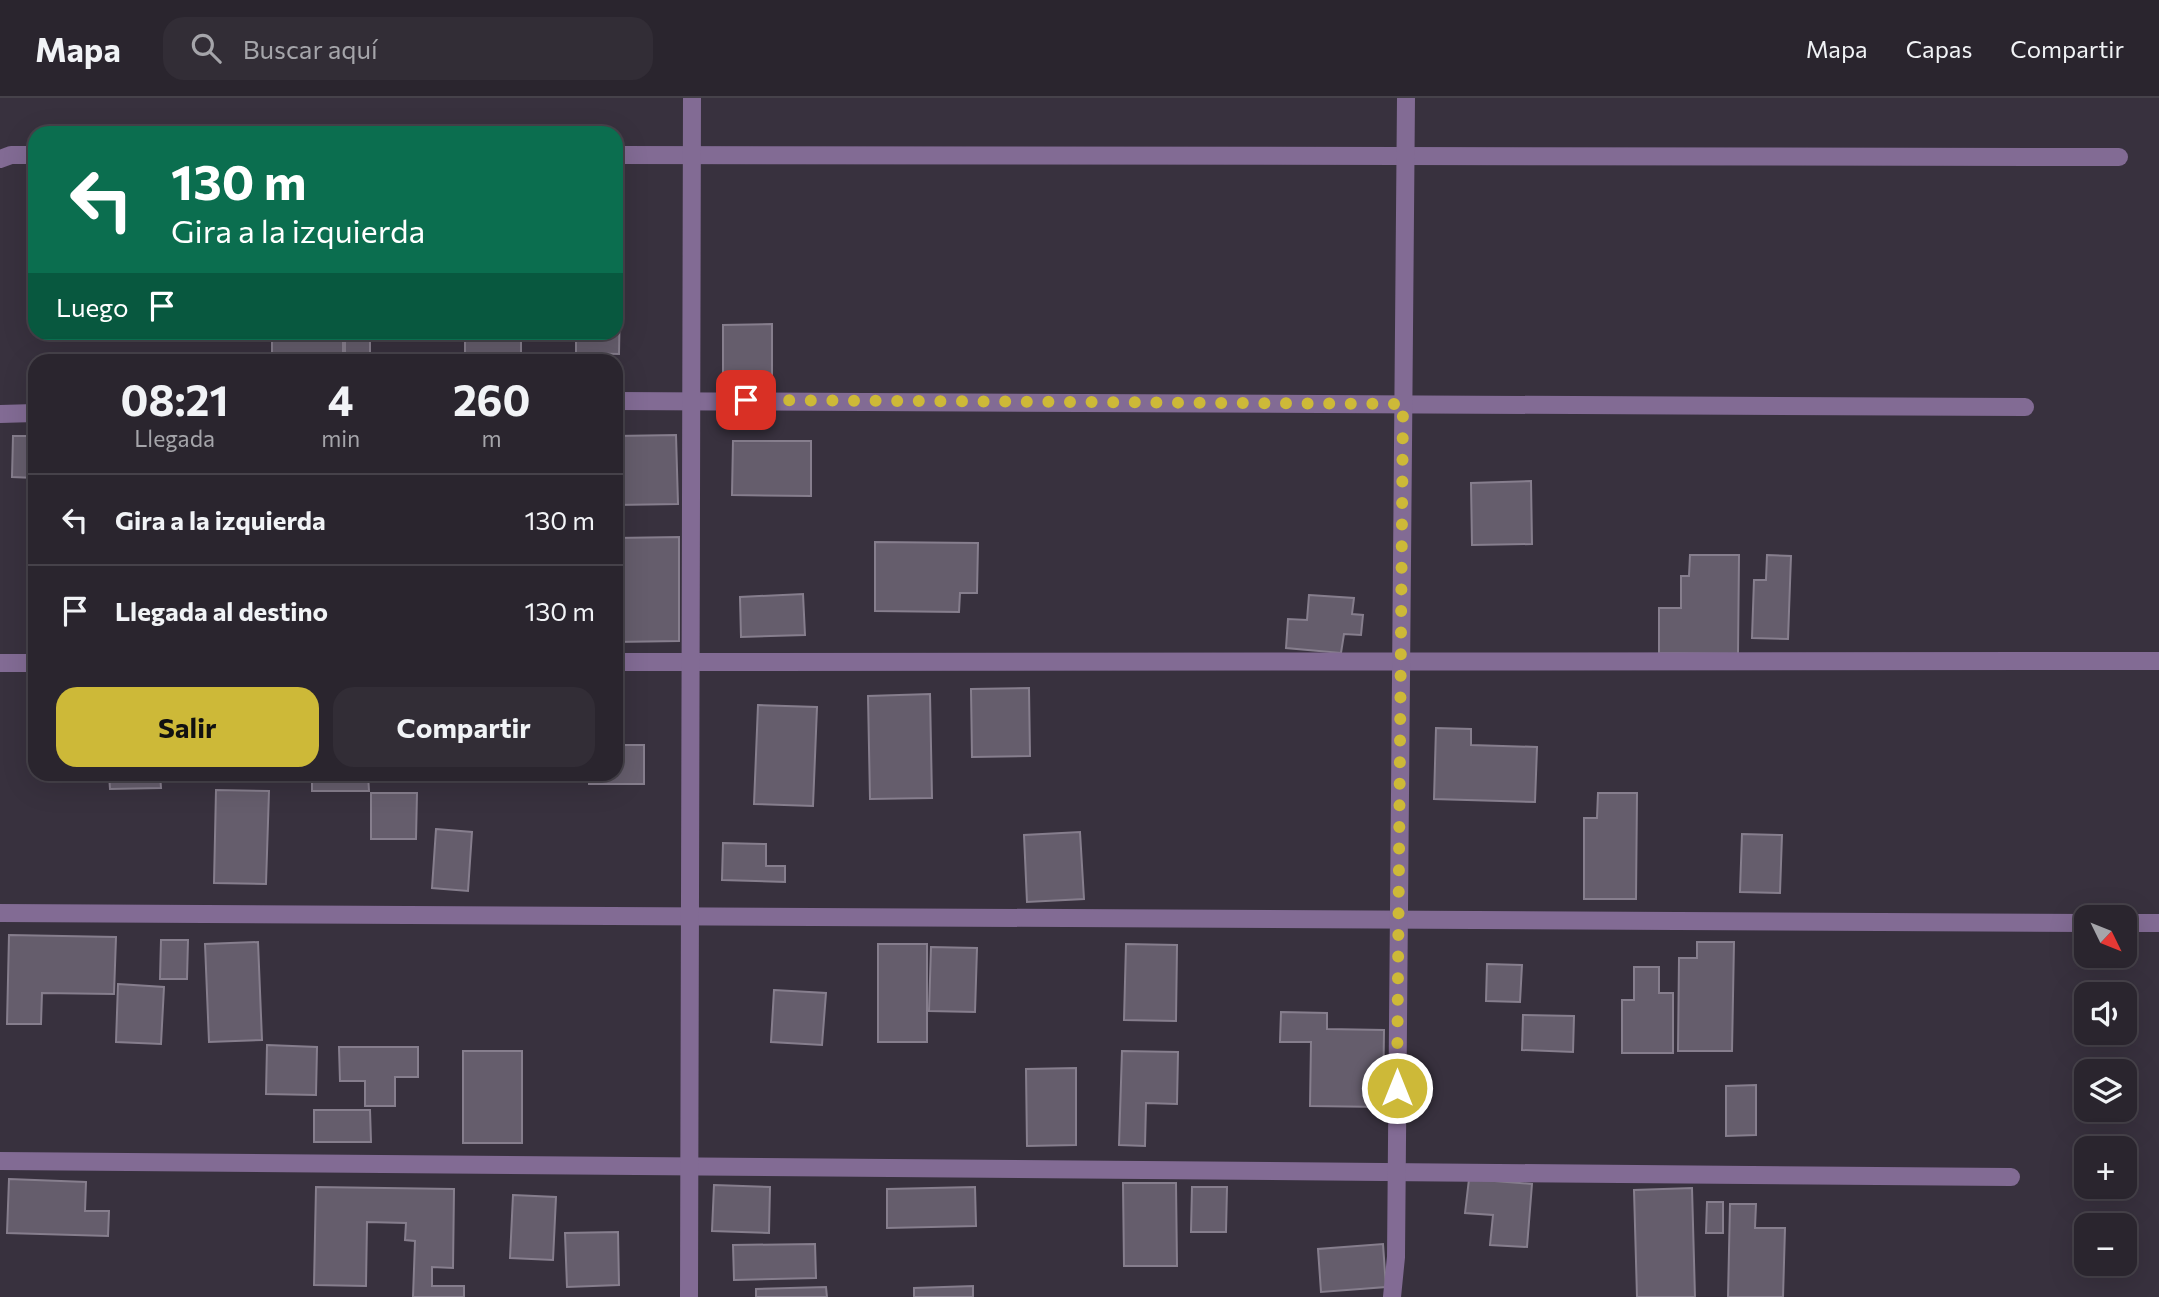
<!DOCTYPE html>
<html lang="es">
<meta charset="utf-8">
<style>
:root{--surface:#2a252e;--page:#322d36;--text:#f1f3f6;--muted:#a5a5aa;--line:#46424a;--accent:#cdb938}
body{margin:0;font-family:Commissioner,sans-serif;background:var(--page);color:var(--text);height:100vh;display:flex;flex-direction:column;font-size:26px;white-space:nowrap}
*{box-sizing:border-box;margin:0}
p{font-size:23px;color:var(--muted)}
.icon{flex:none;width:38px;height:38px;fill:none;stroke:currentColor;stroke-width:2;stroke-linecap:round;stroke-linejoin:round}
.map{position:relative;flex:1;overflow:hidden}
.panel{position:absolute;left:28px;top:256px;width:595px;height:427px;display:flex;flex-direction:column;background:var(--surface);border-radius:21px;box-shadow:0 7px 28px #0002,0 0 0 2px var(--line)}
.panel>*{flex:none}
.banner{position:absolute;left:28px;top:28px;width:595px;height:214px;border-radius:21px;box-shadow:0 7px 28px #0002,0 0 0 2px var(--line);background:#0b6e4f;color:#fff;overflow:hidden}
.needle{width:46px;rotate:133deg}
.tools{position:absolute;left:2074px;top:807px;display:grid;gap:14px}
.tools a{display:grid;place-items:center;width:63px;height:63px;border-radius:14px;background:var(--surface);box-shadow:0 7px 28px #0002,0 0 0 2px var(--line);font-size:35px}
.pin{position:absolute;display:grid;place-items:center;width:60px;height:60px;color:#fff;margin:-30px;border-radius:14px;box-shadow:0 4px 10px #0006}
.me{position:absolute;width:77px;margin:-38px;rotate:0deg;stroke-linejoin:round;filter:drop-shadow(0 0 5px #0008)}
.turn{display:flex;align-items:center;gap:24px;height:147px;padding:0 28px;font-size:32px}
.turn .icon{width:91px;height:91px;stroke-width:2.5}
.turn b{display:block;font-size:49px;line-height:60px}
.then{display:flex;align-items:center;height:66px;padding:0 28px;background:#0003;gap:14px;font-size:26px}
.eta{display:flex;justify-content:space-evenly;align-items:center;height:119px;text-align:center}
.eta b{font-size:42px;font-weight:700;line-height:49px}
.primary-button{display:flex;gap:14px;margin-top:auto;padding:14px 28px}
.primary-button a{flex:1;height:80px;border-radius:21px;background:var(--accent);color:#111;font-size:28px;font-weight:700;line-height:80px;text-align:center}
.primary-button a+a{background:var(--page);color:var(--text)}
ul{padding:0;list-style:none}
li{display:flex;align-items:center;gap:21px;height:91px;padding:0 28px;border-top:2px solid var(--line)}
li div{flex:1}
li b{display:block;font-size:26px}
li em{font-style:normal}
header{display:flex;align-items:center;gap:42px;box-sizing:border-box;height:98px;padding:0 35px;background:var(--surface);border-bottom:2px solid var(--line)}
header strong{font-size:33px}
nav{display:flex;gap:38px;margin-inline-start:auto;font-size:24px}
.search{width:490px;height:63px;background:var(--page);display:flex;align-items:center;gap:18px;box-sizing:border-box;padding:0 24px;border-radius:21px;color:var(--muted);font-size:26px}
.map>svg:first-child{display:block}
.building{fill:#655d6c;stroke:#867e8d;stroke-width:2}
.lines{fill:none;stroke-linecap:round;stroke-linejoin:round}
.minor{stroke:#826b94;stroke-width:18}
.route{stroke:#cdb938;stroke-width:12;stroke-dasharray:0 21.6}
</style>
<header>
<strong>Mapa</strong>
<div class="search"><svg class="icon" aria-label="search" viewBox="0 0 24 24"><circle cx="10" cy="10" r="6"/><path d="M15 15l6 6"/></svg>Buscar aquí</div>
<nav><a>Mapa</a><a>Capas</a><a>Compartir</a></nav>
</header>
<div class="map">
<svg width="2159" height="1199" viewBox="0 0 2159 1199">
<rect width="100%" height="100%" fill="#38313e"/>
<g class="building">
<path d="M616 200H620L619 256 576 255V234H616Z"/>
<path d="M772 226V286L723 287V227Z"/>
<rect x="272" y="234" width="71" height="28"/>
<rect x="465" y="234" width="56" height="28"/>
<path d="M345 241 370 242V262H345Z"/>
<path d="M676 337 678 406 616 407V338Z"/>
<path d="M13 338H35V380L12 379Z"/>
<path d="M733 343H811V398L732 397Z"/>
<path d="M1531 383 1532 446 1472 447 1471 385Z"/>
<path d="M679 439V543L616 544V440Z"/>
<path d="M875 444 978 445 977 495H960L959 514 875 513Z"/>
<path d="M1690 457H1739L1738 556 1659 555V510H1681V478H1689Z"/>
<path d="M1767 457 1791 458 1788 541 1752 540 1754 482H1766Z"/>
<path d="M803 496 805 537 741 539 740 499Z"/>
<path d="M1309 497 1354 500 1352 516 1363 517 1361 537 1344 536 1341 555 1286 550 1288 521 1307 522Z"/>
<path d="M1029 590 1030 658 972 659 971 591Z"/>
<path d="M930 596 932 700 870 701 868 598Z"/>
<path d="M758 607 817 609 813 708 754 706Z"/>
<path d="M1436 630 1471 631V647L1537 649 1535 704 1434 701Z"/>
<path d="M616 647H644V686H589V676H616Z"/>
<path d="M109 676H160L161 690 110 691Z"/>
<path d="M312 676H368L369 693H312Z"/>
<path d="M216 692 269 693 266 786 214 785Z"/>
<path d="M371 695H417L416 741H371Z"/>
<path d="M1598 695H1637L1636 801H1584V720H1597Z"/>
<path d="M436 731 472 734 468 793 432 790Z"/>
<path d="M1080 734 1084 801 1027 804 1024 737Z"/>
<path d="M1742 736 1782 737 1780 795 1740 794Z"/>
<path d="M723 745 766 746V768H785V784L722 782Z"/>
<path d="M9 837 116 839 114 896 42 895 41 926H7Z"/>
<path d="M161 842H188L187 881H160Z"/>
<path d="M258 844 262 942 209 944 205 846Z"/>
<path d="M1697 844H1734L1732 953H1678L1679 860H1697Z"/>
<rect x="878" y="846" width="49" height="98"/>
<path d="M1126 846 1177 847 1176 923 1124 922Z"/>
<path d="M931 849 977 850 975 914 929 913Z"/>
<path d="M1487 866 1522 867 1520 904 1486 903Z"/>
<path d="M1634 869H1659V895H1673V955H1622V902H1634Z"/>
<path d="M118 886 164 889 161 946 116 944Z"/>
<path d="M774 892 826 895 822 947 771 944Z"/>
<path d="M1281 914 1327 915V931L1384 932 1383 1009 1310 1008 1311 944H1280Z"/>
<path d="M1523 917 1574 918 1573 954 1522 952Z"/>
<path d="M267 947 317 949 316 997 266 996Z"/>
<path d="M339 949H418V979H395V1008H365V983H340Z"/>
<rect x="463" y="953" width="59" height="92"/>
<path d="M1122 953 1178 954 1177 1006 1146 1005 1145 1048 1119 1047Z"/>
<path d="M1076 970V1047L1027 1048 1026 971Z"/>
<path d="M1756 987V1037L1726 1038V988Z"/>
<path d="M314 1012H370L371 1044H314Z"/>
<path d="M9 1081 86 1084 85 1113H109L108 1138 7 1135Z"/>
<path d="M1469 1081 1532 1086 1527 1149 1490 1147 1493 1117 1465 1115Z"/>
<path d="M1123 1085H1176L1177 1168H1124Z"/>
<path d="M714 1087 770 1089 769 1135 712 1133Z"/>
<path d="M316 1089 454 1091 453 1170 432 1169V1188H464V1199H413L415 1143 405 1142 406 1125 367 1124 366 1188 314 1187Z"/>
<path d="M975 1089 976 1128 887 1130V1091Z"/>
<path d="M1192 1089H1227L1226 1134H1191Z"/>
<path d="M1692 1090 1695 1199H1637L1634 1092Z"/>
<path d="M513 1097 556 1099 553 1162 510 1160Z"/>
<path d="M1707 1104H1723V1135H1706Z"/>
<path d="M1730 1106H1756L1755 1130H1785L1783 1199H1728Z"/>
<path d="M618 1134 619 1187 567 1189 565 1135Z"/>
<path d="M815 1146 816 1180 734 1182 733 1147Z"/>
<path d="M1383 1146 1386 1189 1321 1194 1318 1151Z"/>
<path d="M973 1188V1199H914V1190Z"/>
<path d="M826 1189 827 1199H756V1191Z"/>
</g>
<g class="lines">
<g class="minor">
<path d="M616 57 2119 59"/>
<path d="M0 61 11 57H35"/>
<path d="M616 303 2025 309"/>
<path d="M0 316 35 315"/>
<path d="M616 564 2159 563"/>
<path d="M0 565H35"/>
<path d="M0 815 2086 825"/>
<path d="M2124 825H2159"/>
<path d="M0 1063 2011 1079"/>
<path d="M689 1199 692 0"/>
<path d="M1392 1199 1396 1159 1406 0"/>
</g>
</g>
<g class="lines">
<path class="route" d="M746 302 1403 306 1397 990"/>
</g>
</svg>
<div class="tools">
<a><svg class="needle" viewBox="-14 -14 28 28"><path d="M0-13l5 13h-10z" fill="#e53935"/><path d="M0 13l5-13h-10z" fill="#a5a5aa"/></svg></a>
<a><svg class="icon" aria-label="sound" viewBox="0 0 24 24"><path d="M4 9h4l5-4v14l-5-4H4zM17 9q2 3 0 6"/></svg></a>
<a><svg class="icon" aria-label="layers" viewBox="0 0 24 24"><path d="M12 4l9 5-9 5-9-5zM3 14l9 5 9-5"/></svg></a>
<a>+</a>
<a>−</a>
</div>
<div class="pin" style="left:746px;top:302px;background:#d93025"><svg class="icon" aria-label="arrive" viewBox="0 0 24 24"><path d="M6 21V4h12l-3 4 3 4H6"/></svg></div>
<svg class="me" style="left:1397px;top:990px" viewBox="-20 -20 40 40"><circle r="17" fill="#cdb938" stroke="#fff" stroke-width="3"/><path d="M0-11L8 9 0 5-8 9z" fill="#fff"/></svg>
<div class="banner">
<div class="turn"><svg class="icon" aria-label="left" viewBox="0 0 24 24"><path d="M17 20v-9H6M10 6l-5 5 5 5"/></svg><div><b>130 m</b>Gira a la izquierda</div></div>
<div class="then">Luego<svg class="icon" aria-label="arrive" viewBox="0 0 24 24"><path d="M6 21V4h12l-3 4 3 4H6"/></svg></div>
</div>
<section class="panel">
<div class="eta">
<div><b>08:21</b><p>Llegada</p></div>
<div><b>4</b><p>min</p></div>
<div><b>260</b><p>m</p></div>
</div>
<ul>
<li><svg class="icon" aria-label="left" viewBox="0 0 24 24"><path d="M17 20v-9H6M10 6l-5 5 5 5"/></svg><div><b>Gira a la izquierda</b></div><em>130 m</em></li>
<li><svg class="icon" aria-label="arrive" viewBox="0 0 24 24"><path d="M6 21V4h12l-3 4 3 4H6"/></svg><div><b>Llegada al destino</b></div><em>130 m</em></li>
</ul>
<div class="primary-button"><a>Salir</a><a>Compartir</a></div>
</section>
</div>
